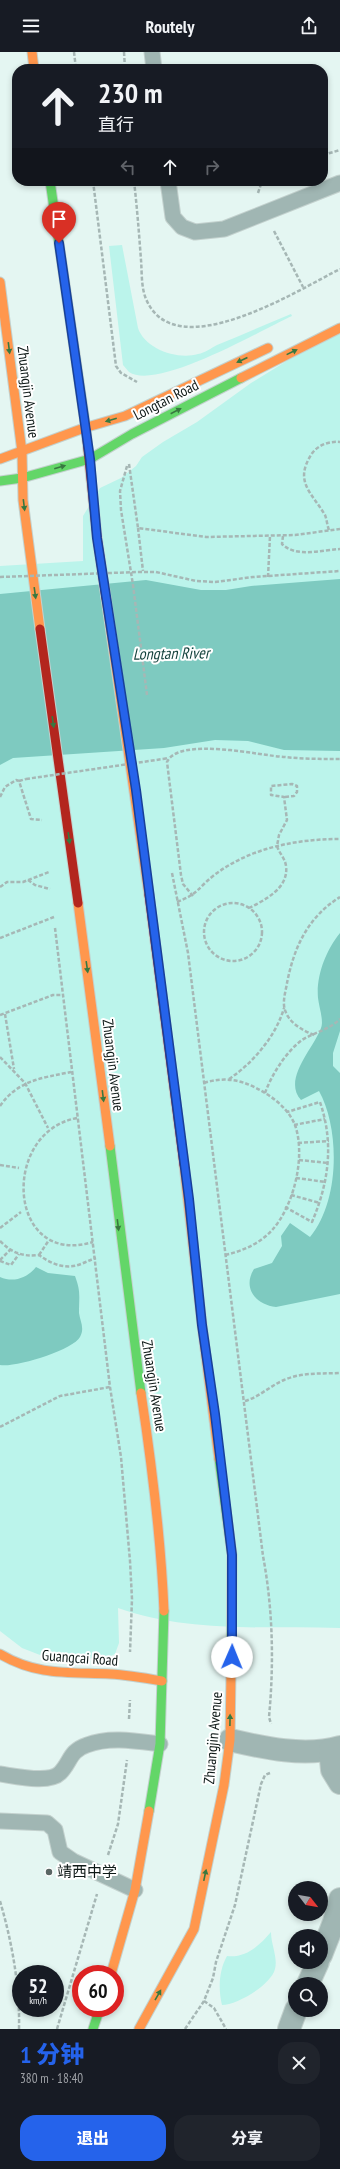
<!DOCTYPE html>
<html lang="zh">
<meta charset="utf-8">
<style>
:root{--surface:#171b24;--page:#20242c;--text:#f1f3f6;--muted:#9ea1a6;--accent:#2563eb}
body{margin:0;font-family:"PT Sans Narrow","Noto Sans SC",sans-serif;background:var(--page);color:var(--text);height:100vh;display:flex;flex-direction:column;font-size:15px;white-space:nowrap}
*{box-sizing:border-box;margin:0}
p{font-size:13px;color:var(--muted)}
.icon{flex:none;width:22px;height:22px;fill:none;stroke:currentColor;stroke-width:2;stroke-linecap:round;stroke-linejoin:round}
.map{position:relative;height:1977px;overflow:hidden}
.panel{display:flex;flex-direction:column;background:var(--surface);flex:1}
.panel>*{flex:none}
.top-card{position:absolute;left:12px;top:12px;width:316px;height:122px;border-radius:16px;box-shadow:0 2px 6px #0003;background:#171b24;color:var(--text);overflow:hidden}
.needle{width:26px;rotate:121deg}
.buttons{position:absolute;left:288px;top:1829px;display:grid;gap:8px}
.buttons a{display:grid;place-items:center;width:40px;height:40px;border-radius:50%;background:var(--surface);box-shadow:0 2px 6px #0003;font-size:20px}
.speed{position:absolute;left:12px;top:1913px;display:flex;gap:8px;font-size:20px;font-weight:700;text-align:center}
.speed>*{display:grid;place-content:center;width:52px;height:52px;border-radius:50%;background:var(--surface);box-shadow:0 2px 6px #0003;line-height:1}
.speed small{font-size:10px;font-weight:400}
.speed .limit{border:6px solid #d22;background:#fff;color:#111}
.pin{position:absolute;display:grid;place-items:center;width:34px;height:34px;color:#fff;margin:-41px -17px;border-radius:50% 50% 50% 0;rotate:-45deg;box-shadow:0 0 4px #0007}
.pin .icon{rotate:45deg}
.me{position:absolute;width:44px;margin:-22px;rotate:1deg;stroke-linejoin:round;filter:drop-shadow(0 0 3px #0008)}
.turn{display:flex;align-items:center;gap:14px;height:84px;padding:0 20px;font-size:18px}
.turn .icon{width:52px;height:52px;stroke-width:2.5}
.turn b{display:block;font-size:28px;line-height:34px}
.lanes{display:flex;align-items:center;height:38px;padding:0 20px;background:#0003;justify-content:center;gap:20px;direction:ltr}
.lanes .off{opacity:.35}
.round{display:grid;place-items:center;flex:none;width:42px;height:42px;border-radius:16px;background:var(--page)}
.overview{display:flex;align-items:center;justify-content:space-between;height:68px;padding:0 20px}
h1{font-size:24px;font-weight:800;line-height:30px;color:var(--accent)}
.action{display:flex;gap:8px;margin-top:auto;padding:8px 20px}
.action a{flex:1;height:46px;border-radius:16px;background:var(--accent);color:#fff;font-size:16px;font-weight:800;line-height:46px;text-align:center}
.action a+a{background:var(--page);color:var(--text)}
header{display:flex;justify-content:space-between;align-items:center;height:52px;padding:0 20px;background:var(--surface);font-size:18px;font-weight:800}
.map>svg:first-child{display:block}
.green{fill:#bbf4eb}
.water{fill:#7ecac0}
.lines{fill:none;stroke-linecap:round;stroke-linejoin:round}
.lane-casing{stroke:#c3d1ce;stroke-width:17}
.street-casing{stroke:#c3d1ce;stroke-width:24}
.fast-casing{stroke:#c3d1ce;stroke-width:11}
.slow-casing{stroke:#c3d1ce;stroke-width:11}
.jam-casing{stroke:#c3d1ce;stroke-width:11}
.path{stroke:#a6b7b5;stroke-width:2.5;stroke-dasharray:4 2;stroke-linecap:butt}
.lane{stroke:#a0b6b3;stroke-width:15}
.street{stroke:#a0b6b3;stroke-width:22}
.fast{stroke:#63d668;stroke-width:9}
.slow{stroke:#ff974d;stroke-width:9}
.jam{stroke:#b3261e;stroke-width:9}
.path-bridge{stroke:#a6b7b5;stroke-width:2.5;stroke-dasharray:4 2;stroke-linecap:butt}
.oneway{fill:#387840}
.route-casing{stroke:#184099;stroke-width:10}
.route{stroke:#2563eb;stroke-width:7}
.poi-dot{fill:#596664;stroke:#fff;stroke-width:1.5}
.labels{text-anchor:middle;stroke-width:4;stroke-linejoin:round;paint-order:stroke}
.street-label{font-size:15px;fill:#0e1917;stroke:#fff}
.poi-label{font-size:15px;fill:#0e1917;stroke:#fff;text-anchor:start}
.water-label{font-size:16px;font-style:italic;fill:#113f3a;stroke:#fff}
</style>
<header><svg class="icon" aria-label="menu" viewBox="0 0 24 24"><path d="M4 6h16M4 12h16M4 18h16"/></svg>Routely<svg class="icon" aria-label="share" viewBox="0 0 24 24"><path d="M12 15V3M7 8l5-5 5 5M5 13v7h14v-7"/></svg></header>
<div class="map">
<svg width="340" height="1977" viewBox="0 0 340 1977">
<rect width="100%" height="100%" fill="#e4f6f2"/>
<g class="green">
<path d="M122 193 138 276C145 297 177 308 198 302 205 301 211 296 217 293 242 283 266 272 291 262L292 264C261 278 158 339 129 320 127 318 125 315 123 313L109 194Z"/>
<path d="M340 276V1576C267 1574 188 1581 118 1556L119 1591 115 1602 103 1607 40 1603 22 1596 0 1579V514L83 509V464L100 436 121 426 136 414 142 405 163 390 197 370 251 331Z"/>
<path d="M271 1880C271 1893 278 1905 275 1917 271 1933 237 1953 222 1953 218 1937 219 1918 227 1904 246 1906 259 1894 271 1880Z"/>
</g>
<g class="water">
<path d="M340 527V699L284 698 248 689 215 688 164 696 13 706 0 713V542L146 528 201 538H226L251 534Z"/>
<path d="M340 881V979L333 1001V1014L340 1021V1242L276 1255C256 1253 242 1236 254 1217L272 1211 282 1194 281 1184 290 1171 310 1185C340 1149 340 1077 319 1039L301 1048C282 1027 314 996 321 976 324 969 319 955 318 946 316 924 326 898 340 881Z"/>
<path d="M36 1215 48 1221 75 1224C81 1240 79 1244 79 1261 80 1269 85 1276 80 1285 73 1298 15 1316 0 1313V1225C14 1231 27 1226 36 1215Z"/>
</g>
<g class="lines">
<defs>
<g id="lane">
<path d="M152 0 154 17"/>
<path d="M168 129 173 165 182 175 195 180 224 177 340 131"/>
<path d="M0 1722C15 1724 49 1732 60 1721 71 1710 69 1699 87 1693 109 1684 137 1689 160 1692"/>
<path d="M0 1769 47 1771 55 1778 60 1800 73 1809 135 1838"/>
</g>
<g id="street">
<path d="M230 1688C264 1696 305 1705 340 1695"/>
<path d="M330 1698 332 1718 340 1731"/>
<path d="M321 1903 334 1870 340 1847"/>
<path d="M308 1932 318 1910"/>
<path d="M289 1977 296 1958"/>
</g>
<g id="fast">
<path d="M50 129 86 378"/>
<path d="M0 429 22 426 90 407 132 382 241 326"/>
<path d="M110 1094 141 1341"/>
<path d="M219 1407 232 1503 231 1621"/>
<path d="M149 1759 160 1692 164 1559"/>
<path d="M93 1977 100 1956"/>
</g>
<g id="slow">
<path d="M32 0 34 17"/>
<path d="M0 230 22 400 23 448 40 577"/>
<path d="M241 326 340 276"/>
<path d="M0 407 84 376 125 364 268 296"/>
<path d="M106 546 149 843"/>
<path d="M78 851 110 1094"/>
<path d="M184 1113 202 1273 219 1407"/>
<path d="M141 1341C152 1414 161 1486 164 1559"/>
<path d="M0 1602C37 1624 69 1620 110 1622 128 1623 145 1626 162 1629"/>
<path d="M111 1922 135 1838 149 1759"/>
<path d="M139 1977 194 1877 224 1733 230 1688 231 1621"/>
</g>
<g id="jam">
<path d="M86 378 97 485 106 546"/>
<path d="M40 577 78 851"/>
<path d="M149 843 184 1113"/>
</g>
</defs>
<use href="#lane" class="lane-casing"/>
<use href="#street" class="street-casing"/>
<use href="#fast" class="fast-casing"/>
<use href="#slow" class="slow-casing"/>
<use href="#jam" class="jam-casing"/>
<g class="path">
<path d="M74 0 76 17"/>
<path d="M124 0 125 17"/>
<path d="M323 103 340 98"/>
<path d="M93 129 116 314 121 321 137 330"/>
<path d="M134 129C137 155 139 181 141 208 142 220 141 235 146 247 175 316 298 238 340 217"/>
<path d="M258 141 262 129"/>
<path d="M274 179 303 235"/>
<path d="M129 412 138 476 206 485 295 483 340 477"/>
<path d="M127 414 120 439 121 458 133 533 147 643"/>
<path d="M138 476 143 519"/>
<path d="M329 478C327 473 327 468 325 463 312 441 294 430 311 403 317 393 329 389 340 390"/>
<path d="M283 484 282 492C296 506 322 498 340 497"/>
<path d="M138 520H156L196 529 215 530 253 525 340 519"/>
<path d="M268 525 270 484"/>
<path d="M163 707 169 706"/>
<path d="M19 729 26 727"/>
<path d="M0 745 5 735 16 728 19 729 31 767 42 768"/>
<path d="M172 821 188 901 263 1504C273 1557 274 1612 269 1665L271 1672"/>
<path d="M28 828 35 833 50 837"/>
<path d="M0 835 7 830H23L49 820"/>
<path d="M193 844 183 832 181 823 167 710C179 684 261 704 285 705 303 707 322 707 340 707"/>
<path d="M177 850C198 842 197 837 213 824 249 796 296 787 340 787"/>
<circle cx="233" cy="880" r="29"/>
<path d="M249 856C265 848 289 836 286 814 285 806 279 801 277 794L279 783 287 768 284 745 271 743V734L292 732 297 734V740L294 744 284 745"/>
<path d="M55 876 110 1335 121 1405 130 1509 132 1547 130 1600"/>
<path d="M0 886 54 865"/>
<path d="M5 962 14 1017"/>
<path d="M0 963 53 943H62"/>
<path d="M314 983C302 978 289 971 285 958 282 950 286 938 287 931 294 895 308 865 340 845"/>
<path d="M0 1005 25 1031 48 1076"/>
<path d="M229 1027C253 1011 276 984 284 956"/>
<path d="M204 1031C222 1025 239 1027 256 1036 272 1044 288 1056 295 1073 306 1104 294 1153 273 1177 261 1191 243 1199 225 1203"/>
<path d="M265 1041C272 1022 286 1000 302 988 315 980 329 978 340 967"/>
<path d="M0 1054C18 1028 42 1026 71 1020"/>
<path d="M77 1066C0 1080 7 1216 93 1190"/>
<path d="M294 1073 325 1067"/>
<path d="M298 1091 329 1089"/>
<path d="M299 1108 328 1111"/>
<path d="M0 1113 19 1116"/>
<path d="M296 1126 326 1130"/>
<path d="M291 1143 320 1151"/>
<path d="M285 1155 312 1170C329 1130 334 1091 320 1050L287 1060"/>
<path d="M0 1176 21 1160"/>
<path d="M0 1189C12 1201 23 1205 39 1203 51 1212 66 1218 81 1212 86 1210 90 1208 96 1206"/>
<path d="M39 1203 49 1188"/>
<path d="M0 1208 10 1198"/>
<path d="M0 1209 11 1213 19 1202"/>
<path d="M245 1349C259 1345 270 1334 284 1328 302 1320 321 1322 340 1321"/>
<path d="M0 1375 60 1344 110 1335"/>
<path d="M129 1667 130 1648"/>
<path d="M108 1803 118 1772 127 1708"/>
<path d="M0 1849C12 1890 20 1934 19 1977"/>
<path d="M204 1949 214 1956 226 1977"/>
<path d="M57 1977 97 1842"/>
<path d="M185 1977 204 1949 213 1926 216 1910 235 1853 261 1732 265 1723 270 1721"/>
</g>
<use href="#lane" class="lane"/>
<use href="#street" class="street"/>
<use href="#fast" class="fast"/>
<use href="#slow" class="slow"/>
<use href="#jam" class="jam"/>
<g class="path-bridge">
<path d="M0 525 138 520"/>
<path d="M26 727 163 707"/>
</g>
</g>
<defs><path id="oneway-solid" d="M-6-.8H1V-3.2L6.5 0L1 3.2V.8H-6Z"/></defs>
<g class="oneway">
<use href="#oneway-solid" transform="translate(9 296) rotate(83)"/>
<use href="#oneway-solid" transform="translate(292 300) rotate(-26)"/>
<use href="#oneway-solid" transform="translate(242 308) rotate(155)"/>
<use href="#oneway-solid" transform="translate(176 359) rotate(-27)"/>
<use href="#oneway-solid" transform="translate(111 368) rotate(164)"/>
<use href="#oneway-solid" transform="translate(60 415) rotate(-16)"/>
<use href="#oneway-solid" transform="translate(24 453) rotate(83)"/>
<use href="#oneway-solid" transform="translate(35 541) rotate(82)"/>
<use href="#oneway-solid" transform="translate(53 670) rotate(82)"/>
<use href="#oneway-solid" transform="translate(69 786) rotate(82)"/>
<use href="#oneway-solid" transform="translate(87 915) rotate(82)"/>
<use href="#oneway-solid" transform="translate(103 1044) rotate(83)"/>
<use href="#oneway-solid" transform="translate(118 1173) rotate(83)"/>
<use href="#oneway-solid" transform="translate(230 1668) rotate(-89)"/>
<use href="#oneway-solid" transform="translate(205 1823) rotate(-78)"/>
<use href="#oneway-solid" transform="translate(158 1943) rotate(-60)"/>
</g>
<g class="lines">
<defs>
<path id="route" d="M59 191 90 407 97 486 136 738 189 1147 202 1273 215 1362 232 1503V1605"/>
</defs>
<use href="#route" class="route-casing"/>
<use href="#route" class="route"/>
</g>
<circle class="poi-dot" cx="49" cy="1820" r="4"/>
<g class="labels">
<g class="street-label">
<text transform="translate(28 340) rotate(83)" y="5">Zhuangjin Avenue</text>
<text transform="translate(166 348) rotate(-27)" y="5">Longtan Road</text>
<text transform="translate(113 1013) rotate(83)" y="5">Zhuangjin Avenue</text>
<text transform="translate(154 1334) rotate(81)" y="5">Zhuangjin Avenue</text>
<text transform="translate(80 1606) rotate(4)" y="5">Guangcai Road</text>
<text transform="translate(213 1686) rotate(-85)" y="5">Zhuangjin Avenue</text>
</g>
<g class="poi-label">
<text x="57" y="1825">靖西中学</text>
</g>
<g class="water-label">
<text transform="translate(171 601) rotate(-1)" y="6">Longtan River</text>
</g>
</g>
</svg>
<div class="buttons">
<a><svg class="needle" viewBox="-14 -14 28 28"><path d="M0-13l5 13h-10z" fill="#e53935"/><path d="M0 13l5-13h-10z" fill="#9ea1a6"/></svg></a>
<a><svg class="icon" aria-label="sound" viewBox="0 0 24 24"><path d="M4 9h4l5-4v14l-5-4H4zM17 9q2 3 0 6"/></svg></a>
<a><svg class="icon" aria-label="search" viewBox="0 0 24 24"><circle cx="10" cy="10" r="6"/><path d="M15 15l6 6"/></svg></a>
</div>
<div class="speed"><div>52<small>km/h</small></div><div class="limit">60</div></div>
<div class="pin" style="left:59px;top:191px;background:#d93025"><svg class="icon" aria-label="arrive" viewBox="0 0 24 24"><path d="M6 21V4h12l-3 4 3 4H6"/></svg></div>
<svg class="me" style="left:232px;top:1605px" viewBox="-20 -20 40 40"><circle r="19" fill="#fff"/><path d="M0-13L10 11 0 6-10 11z" fill="#2563eb"/></svg>
<div class="top-card">
<div class="turn"><svg class="icon" aria-label="ahead" viewBox="0 0 24 24"><path d="M12 20V5M6 11l6-6 6 6"/></svg><div><b>230 m</b>直行</div></div>
<div class="lanes"><svg class="icon off" aria-label="left" viewBox="0 0 24 24"><path d="M17 20v-9H6M10 6l-5 5 5 5"/></svg><svg class="icon" aria-label="ahead" viewBox="0 0 24 24"><path d="M12 20V5M6 11l6-6 6 6"/></svg><svg class="icon off" aria-label="right" viewBox="0 0 24 24"><path d="M7 20v-9h11M14 6l5 5-5 5"/></svg></div>
</div>
</div>
<section class="panel">
<div class="overview"><div><h1>1 分钟</h1><p>380 m · 18:40</p></div><a class="round"><svg class="icon" aria-label="close" viewBox="0 0 24 24"><path d="M6 6l12 12M18 6L6 18"/></svg></a></div>
<div class="action"><a>退出</a><a>分享</a></div>
</section>
